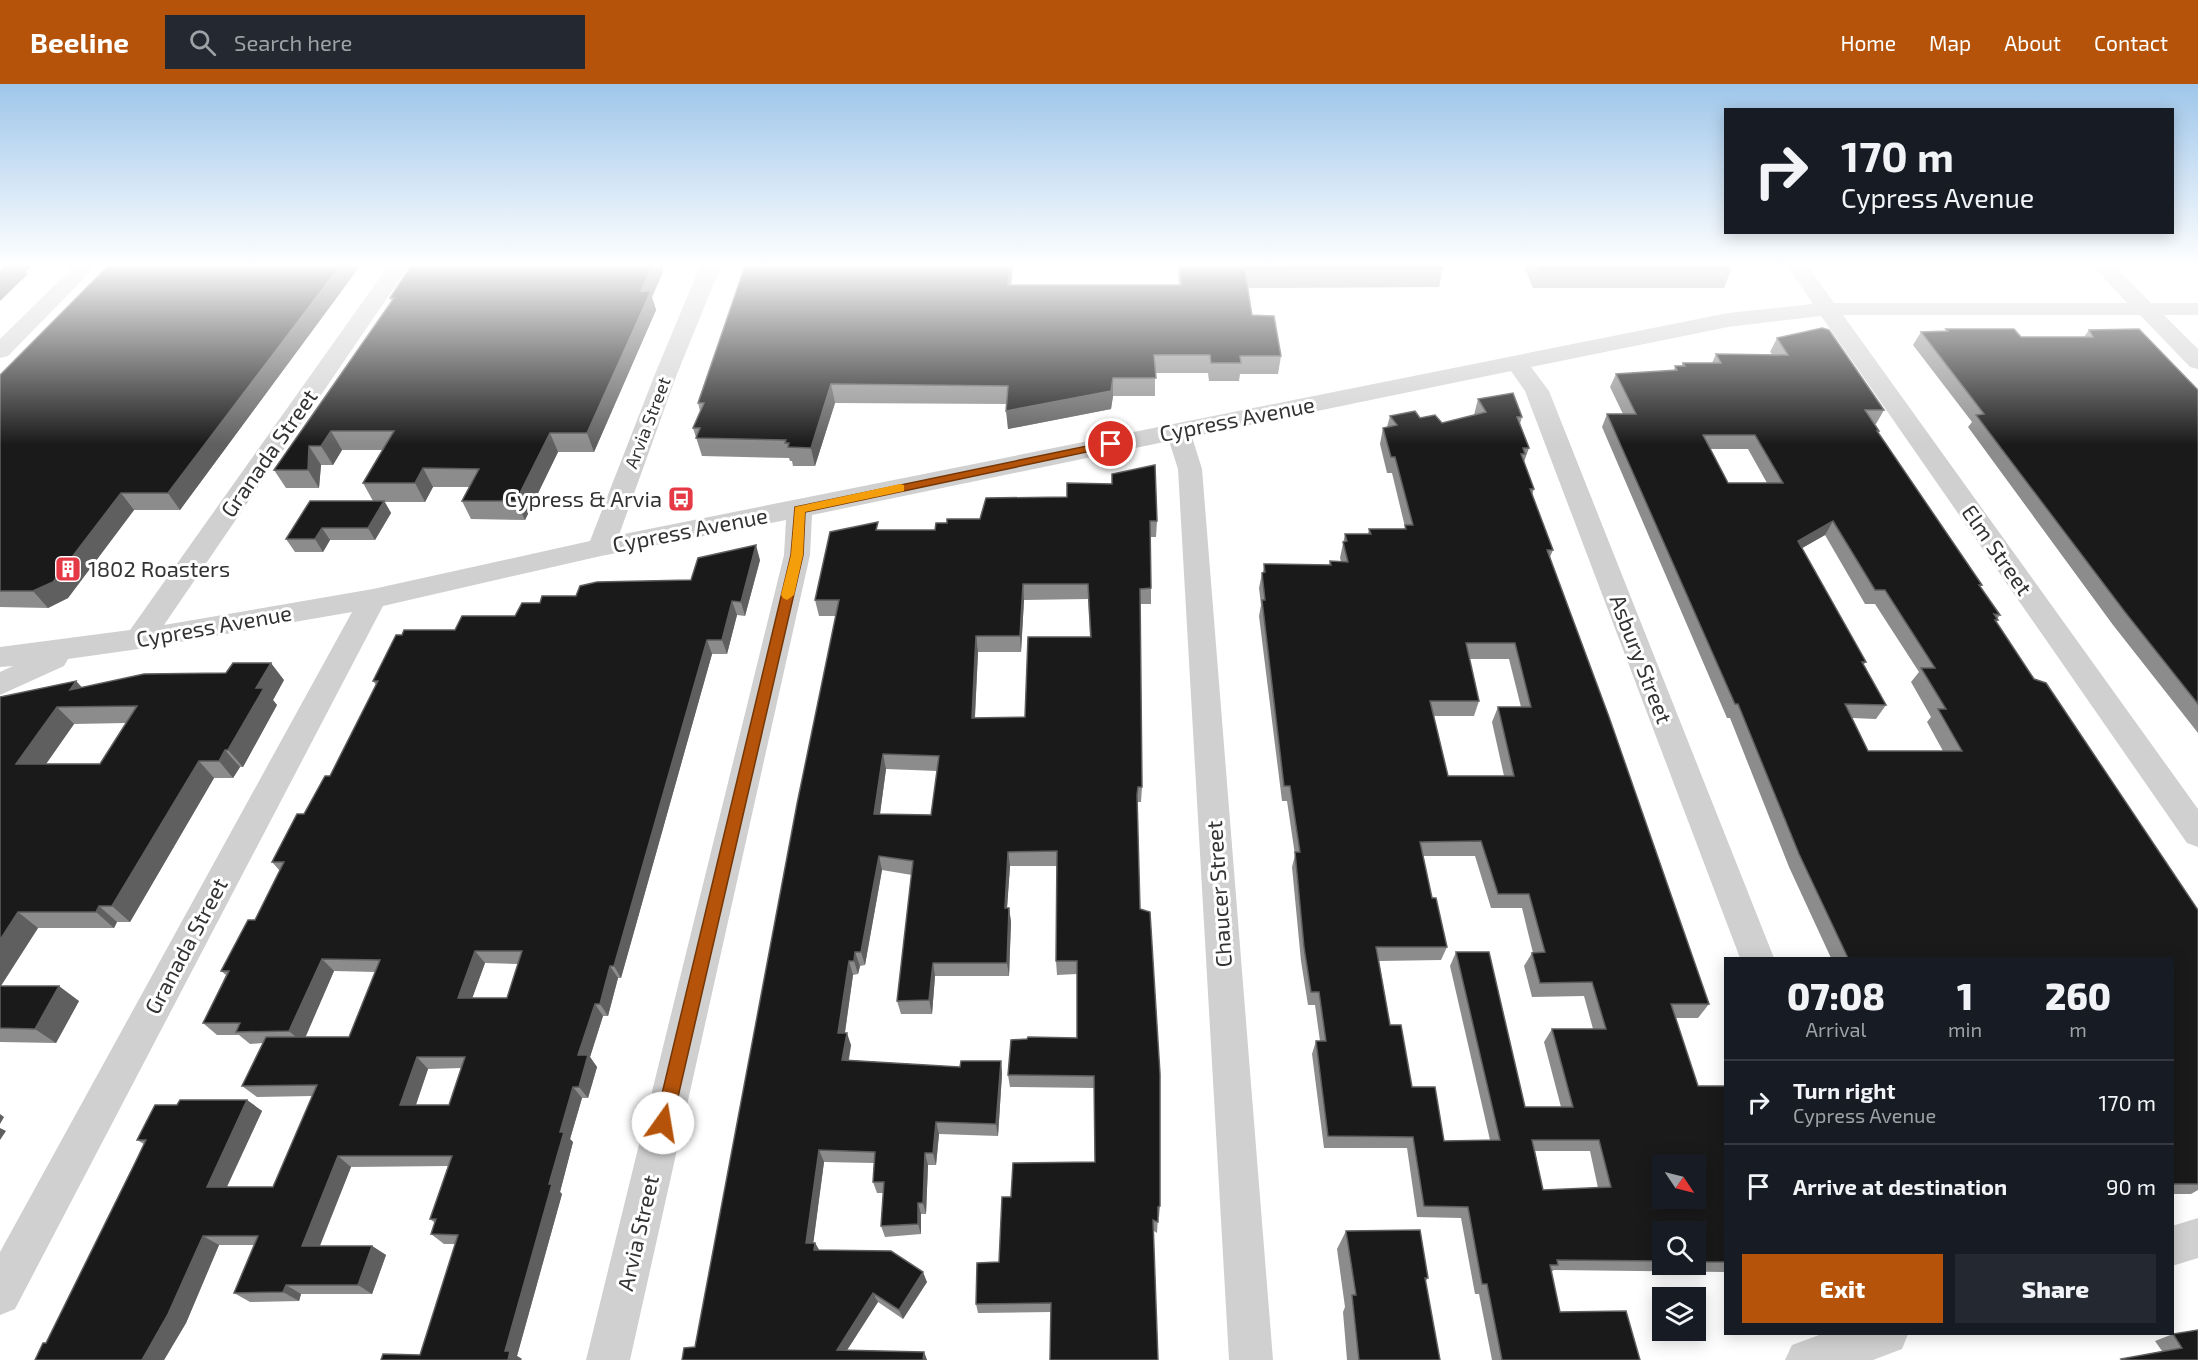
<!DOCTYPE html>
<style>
:root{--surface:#171b24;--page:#242831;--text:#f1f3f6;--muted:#9ea1a6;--line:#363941;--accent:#b45309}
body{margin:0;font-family:"Exo 2",sans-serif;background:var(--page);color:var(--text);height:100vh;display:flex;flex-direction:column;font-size:22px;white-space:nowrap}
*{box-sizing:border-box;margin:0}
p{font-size:20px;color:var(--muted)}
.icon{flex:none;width:33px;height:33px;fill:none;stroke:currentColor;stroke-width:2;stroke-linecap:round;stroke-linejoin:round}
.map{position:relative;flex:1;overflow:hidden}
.panel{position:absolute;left:1724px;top:873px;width:450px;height:378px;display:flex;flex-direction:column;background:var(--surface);border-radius:0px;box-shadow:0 3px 15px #0003}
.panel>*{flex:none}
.hud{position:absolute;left:1724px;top:24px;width:450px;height:126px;border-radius:0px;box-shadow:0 3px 15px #0003;background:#171b24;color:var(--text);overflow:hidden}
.needle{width:39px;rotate:125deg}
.controls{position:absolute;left:1652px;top:1071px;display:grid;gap:12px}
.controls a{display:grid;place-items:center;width:54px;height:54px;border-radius:0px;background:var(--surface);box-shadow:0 3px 15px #0003;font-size:30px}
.pin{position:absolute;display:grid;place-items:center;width:51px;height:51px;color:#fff;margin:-26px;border:3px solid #fff;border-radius:50%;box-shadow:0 2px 6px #0007}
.me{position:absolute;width:66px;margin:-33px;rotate:13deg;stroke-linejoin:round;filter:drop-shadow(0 0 4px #0008)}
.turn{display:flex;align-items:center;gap:21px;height:126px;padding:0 18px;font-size:27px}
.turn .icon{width:78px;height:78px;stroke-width:2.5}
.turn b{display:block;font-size:42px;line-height:51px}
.eta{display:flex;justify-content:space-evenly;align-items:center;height:102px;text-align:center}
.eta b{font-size:36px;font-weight:800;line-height:42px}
.button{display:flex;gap:12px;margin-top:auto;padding:12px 18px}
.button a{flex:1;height:69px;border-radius:0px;background:var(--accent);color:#fff;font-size:24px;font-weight:800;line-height:69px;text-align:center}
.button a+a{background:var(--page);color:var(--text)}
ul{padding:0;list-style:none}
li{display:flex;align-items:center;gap:18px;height:84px;padding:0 18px;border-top:2px solid var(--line)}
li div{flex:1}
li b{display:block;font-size:22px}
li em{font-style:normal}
header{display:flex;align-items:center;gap:36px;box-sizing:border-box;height:84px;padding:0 30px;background:var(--accent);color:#fff}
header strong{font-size:28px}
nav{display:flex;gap:33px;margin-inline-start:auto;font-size:21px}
.search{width:420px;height:54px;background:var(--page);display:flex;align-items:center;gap:15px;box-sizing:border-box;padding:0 21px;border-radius:0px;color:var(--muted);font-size:22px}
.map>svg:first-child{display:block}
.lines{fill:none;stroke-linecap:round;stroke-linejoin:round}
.minor{fill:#d0d0d0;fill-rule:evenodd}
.wall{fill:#8c8c8c;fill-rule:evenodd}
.shaded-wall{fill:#5f5f5f}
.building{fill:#1a1a1a;stroke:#5f5f5f;stroke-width:1.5;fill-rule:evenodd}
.route{fill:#b45309;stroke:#753606;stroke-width:1.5}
.slow{fill:#f59e0b}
.labels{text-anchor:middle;stroke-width:6;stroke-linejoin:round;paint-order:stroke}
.far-street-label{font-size:18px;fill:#333;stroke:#fff}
.street-label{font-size:22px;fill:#333;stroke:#fff}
.poi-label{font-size:22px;fill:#333;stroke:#fff;text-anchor:end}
</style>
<header>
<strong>Beeline</strong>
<div class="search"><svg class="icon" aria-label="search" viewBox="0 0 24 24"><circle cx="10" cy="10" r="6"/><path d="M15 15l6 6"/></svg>Search here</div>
<nav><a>Home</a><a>Map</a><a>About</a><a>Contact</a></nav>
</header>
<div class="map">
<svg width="2198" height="1276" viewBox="0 0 2198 1276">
<rect width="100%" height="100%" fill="#fff"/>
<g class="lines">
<g class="minor">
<path d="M74 182H96L8 272 0 274V255Z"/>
<path d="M388 182H409L164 541 373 505 590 457 655 290 700 182H721L677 290 619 451 1728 229 1813 220 1787 182H1808L1834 219H2127L2093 182H2115L2151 219H2198V231H2164L2198 265V285L2190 283 2140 231H1843L2198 725V763L2187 759 1821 232 1728 243 1531 283 1549 307 1774 874H1740L1525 307 1511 287 1192 353 1202 385 1273 1276H1229L1178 385 1169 357 812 431 810 471 630 1276H586L784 471 786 436 601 472 383 522 15 1225 0 1231V1168L352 528 139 565 68 575 64 582 0 611V588L13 582 0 583V563L130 546Z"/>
<path d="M2198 1134V1174L2172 1182V1142Z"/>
<path d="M1822 1250H1908L1902 1265 1873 1276H1785L1792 1261Z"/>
</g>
</g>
<g class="wall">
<path d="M108 182H360L180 426H134L68 514 48 524 0 523V291Z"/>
<path d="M745 182H1013L1011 201H1179L1177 182H1442L1443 185 1439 203 1248 204 1252 231 1281 272 1278 290H1240L1239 297H1209L1208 289H1155V312H1113L1111 325 1008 345 1007 320 835 319 815 382H793L792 377H790L789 374 702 372 693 344 700 327 698 319Z"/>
<path d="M1524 182H1729L1731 186 1724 204H1533Z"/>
<path d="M663 188 652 213 656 226 594 368H558L525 436 471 435 462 417 469 403H433L425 418H385L391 429 375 456H330L323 468H295L286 455 373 417 363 399 383 366H342L333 381H321L319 404H286L274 386 392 217 390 214Z"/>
<path d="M1946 245 2021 253H2084L2089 246 2198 306V649L2113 541 1968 343 1972 338 1913 261 1921 248 1945 247Z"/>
<path d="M1777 254 1884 326 1876 340H1874L1879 347 1878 349 1982 501 1980 503 2000 531 1997 535 1998 536 1996 538 2034 595 2198 826V1106L2191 1110H2172V874H1831L1789 783 1730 634H1727L1602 343 1607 330H1623L1610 303 1616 290 1674 286 1675 282H1681L1683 279H1712L1716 270H1772L1770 268ZM1710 365H1748L1767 399H1728ZM1825 451 1865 520H1875L1919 588 1911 598 1931 633 1927 638 1943 667H1868L1852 634 1876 635 1886 621 1863 581 1866 578 1802 464Z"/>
<path d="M1478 315 1522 333 1520 340 1529 364 1524 378 1534 405 1532 411 1553 466 1550 473 1709 920 1698 934H1675L1698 1002H1725V1188L1554 1186 1551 1188 1560 1228 1640 1276H1492L1479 1210H1475L1461 1134 1417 1133 1407 1064H1324L1312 970 1316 957H1320L1315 921H1308L1301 877 1292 783 1295 771 1287 717H1282L1259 532 1261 521 1259 504 1262 489H1263L1264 480 1329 481 1330 477H1341L1340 474 1345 450H1368L1369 445H1404L1405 443 1392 389H1387L1380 360 1383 344 1387 343 1390 332 1420 334 1442 339 1474 331ZM1469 575H1509L1521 623H1498L1492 638 1504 692H1448L1434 632H1474L1479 617ZM1423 772H1475L1491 824H1522L1533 869H1532L1524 882 1532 913 1584 912 1593 945H1552L1544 958 1561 1023H1525L1456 868 1450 882 1490 1056 1444 1057 1412 1003 1390 941 1379 877 1441 876 1447 863 1432 814ZM1535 1067H1590L1598 1104 1543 1106ZM1662 1148H1695V1180H1662Z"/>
<path d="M1157 437 1156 453H1151V520H1140L1142 703 1141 718H1137L1140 825 1160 1122 1159 1133H1158L1157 1149 1154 1147 1051 1228 978 1229 976 1220 999 1178 1011 1113 1095 1078 1094 1004 1010 1003 1008 991 1077 954V890L1057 891 1056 877 1057 782H1010L1007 824H1009L1011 838 1009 892H935L932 930H901L897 917 912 791 882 786 865 881 860 882 858 890 853 891 845 949 851 961 849 976 960 983 1001 977 1002 990 998 1052 939 1050 936 1081H928L926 1130H921V1150L885 1153 881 1142 883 1109H877L873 1098 874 1079 824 1078 813 1159H815L819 1166 927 1198 903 1235 878 1218 847 1266 924 1268 927 1276H682L695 1263 836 532H819L815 516 879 446H935ZM1088 515 1090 553 1025 633 975 634 978 568H1021L1024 516ZM886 685 937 687 931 731 880 730Z"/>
<path d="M760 476 745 532 737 531 727 570H712L621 894H618L608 932H603L590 973 597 983 588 1014H582L570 1055 573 1058 560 1108 562 1110 517 1272 522 1275 420 1271 456 1160H444L431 1150 435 1139 430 1135 448 1082 351 1083 320 1162H372L386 1171 372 1210H301L299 1217 250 1218 234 1209 254 1161H219L186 1239 164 1276H35L46 1259 135 1079 144 1060 137 1056 177 1021 247 1016 262 1027 227 1103H273L312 1012 257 1013 242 1002 263 959 250 960 239 951H217L203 939 226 891 221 887 255 836 280 787 272 778 330 692 376 601 373 597 402 551 455 546 515 532 540 519 576 512 691 496ZM485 879 518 880 507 914H472ZM334 887 375 888 349 953H305ZM461 984 449 1021H416L428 985Z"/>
<path d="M284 596 273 616 277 621 243 683H240L233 694H214L130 838H117L114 844H38L1 902 79 917 56 959 0 958V613L76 597 82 604ZM126 639 100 680H46L74 640Z"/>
<path d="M1346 1147 1428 1194 1425 1198 1440 1276H1347L1343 1228 1345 1223 1337 1165Z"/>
<path d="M2173 1250 2198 1276H2119L2162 1267 2155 1257Z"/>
</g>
<g class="shaded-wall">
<path d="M5 182H31L26 187 28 190 0 217V187Z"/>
<path d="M340 182H360L180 426 168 409Z"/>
<path d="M652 182H662L663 188 652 213 656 226 594 368 587 349 641 207Z"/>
<path d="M1010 182H1013L1009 219 1008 201Z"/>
<path d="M1113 294V312L1111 325 1008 345 1006 327Z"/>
<path d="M831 300 835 319 815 382 811 364Z"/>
<path d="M331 347 342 366 333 381 321 362Z"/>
<path d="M550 349 558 368 525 436 516 417Z"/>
<path d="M309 362 321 381 319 404 308 386Z"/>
<path d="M423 384 433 403 425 418 415 399Z"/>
<path d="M121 409 134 426 68 514 48 524 33 507Z"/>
<path d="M384 417 391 429 375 456 368 444Z"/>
<path d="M1833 437 1825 451 1790 471 1798 457Z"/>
<path d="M322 444 330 456 323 468 315 455Z"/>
<path d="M756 461 760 476 745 532 741 518Z"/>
<path d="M1023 500 1024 516 1021 568 1020 552Z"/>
<path d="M732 517 737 531 727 570 722 556Z"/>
<path d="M976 552 978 568 974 649 972 634Z"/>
<path d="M707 556 712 570 621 894 614 882Z"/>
<path d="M271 579 284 596 273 616 277 621 243 683 228 666 256 604Z"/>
<path d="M76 597 92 614 86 623 70 606Z"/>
<path d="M57 623 74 640 34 697 16 680Z"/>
<path d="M225 666 240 683 233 694 219 677Z"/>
<path d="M883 670 886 685 878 744 874 730Z"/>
<path d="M199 677 214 694 130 838 112 822Z"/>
<path d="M1008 768 1010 782 1006 838 1005 824Z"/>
<path d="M879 772 882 786 865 881 861 868Z"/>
<path d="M99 822 117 838 114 844 96 828Z"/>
<path d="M1009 824 1011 838 1009 892 1007 879Z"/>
<path d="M18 828 38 844 0 903V856Z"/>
<path d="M475 867 485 879 468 926 458 914Z"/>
<path d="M855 868 860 882 858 890 854 877Z"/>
<path d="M322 875 334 887 303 959 289 947Z"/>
<path d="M849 877 853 891 843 961 838 949Z"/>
<path d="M933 879 935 892 932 930 929 916Z"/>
<path d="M610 882 618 894 608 932 600 920Z"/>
<path d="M59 902 79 917 56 959 35 945Z"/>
<path d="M595 920 603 932 590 973 597 983 588 1014 579 1003 578 971Z"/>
<path d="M847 949 851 961 846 989 842 976Z"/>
<path d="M417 973 428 985 412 1032 400 1021Z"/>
<path d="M1001 977 1002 990 998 1052 996 1040Z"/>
<path d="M573 1003 582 1014 570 1055 573 1058 560 1108 562 1110 517 1272 522 1275 521 1276H508L505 1267 549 1100 560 1048Z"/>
<path d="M247 1016 262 1027 222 1113 207 1103Z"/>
<path d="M0 1030 4 1033 0 1040Z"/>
<path d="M936 1038 939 1050 936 1081 933 1069Z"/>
<path d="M0 1044 6 1047 0 1056Z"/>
<path d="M819 1066 824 1078 812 1169 806 1159Z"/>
<path d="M925 1069 928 1081 926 1130 923 1119Z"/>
<path d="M338 1072 351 1083 316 1171 302 1162Z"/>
<path d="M918 1119 921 1130V1150L918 1140Z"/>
<path d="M203 1152 219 1161 186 1239 164 1276H142Z"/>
<path d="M815 1159 821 1169 814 1166Z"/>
<path d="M372 1162 386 1171 372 1210 358 1201Z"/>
<path d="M923 1188 927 1198 903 1235 899 1226Z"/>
<path d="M286 1201 301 1210 299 1217 283 1208Z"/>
<path d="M873 1209 878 1218 842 1274 837 1266Z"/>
<path d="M924 1268 927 1276H923Z"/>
</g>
<g class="building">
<path d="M108 182H340L168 409H121L53 498 33 507H0V291Z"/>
<path d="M411 182H652L641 207H651L587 349H550L516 417H462L479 385 423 384 415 399H363L394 347H331L321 362H309L308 386H274L394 214H390Z"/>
<path d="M745 182H1010L1008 201H1181L1180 182H1442L1443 185 1245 186 1252 231 1274 232 1281 272H1240L1241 279H1211L1210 271H1154L1156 294H1113L1111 307 1006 327 1008 302 831 300 811 364 788 363 789 359H785L786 356 696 354 700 344H693L704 319H698Z"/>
<path d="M1537 182H1729L1731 186H1539Z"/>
<path d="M1822 244 1829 246 1884 326H1865L1879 347H1877L1982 501H1979L2000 531 1994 530 1998 536H1995L2034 595 2046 599 2198 826V1100H2172V874H1848L1799 770 1738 620H1735L1607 330H1636L1616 290 1677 286 1675 282H1685L1683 279H1721L1716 270 1788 271 1777 254ZM1703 351H1755L1783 399H1728ZM1833 437 1875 506H1885L1935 584H1921L1946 625H1938L1962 667H1868L1845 620 1886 621 1862 578H1866L1798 457Z"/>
<path d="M1946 245H2014L2021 253H2093L2089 246 2139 245 2198 306V620L2125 528 1976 331 1984 330 1921 248 1948 247Z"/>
<path d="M1513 309 1522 333H1517L1529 364H1523L1525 370H1521L1534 405H1530L1553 466H1547L1609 633 1709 920H1671L1698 1002H1725V1178H1695V1148H1662V1177L1557 1176 1558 1181H1550L1560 1228 1626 1227 1640 1276H1502L1487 1200H1482L1468 1123 1424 1122 1413 1053 1328 1052 1316 957H1326L1319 908H1311L1304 863 1295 768H1300L1290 702H1284L1262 516H1265L1262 489 1265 488 1264 480 1331 481 1330 477 1348 478 1343 458 1347 457 1345 450H1371L1369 445H1406L1405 441H1413L1395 373H1391L1383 344 1397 341 1390 332 1415 327 1420 334 1435 331 1442 339 1486 328 1478 315ZM1466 559H1515L1531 623H1498L1514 692H1448L1430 617H1479ZM1481 757 1498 810H1529L1545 868 1532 869 1540 899 1592 898 1606 945H1552L1573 1023H1525L1489 868H1456L1500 1056 1444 1057 1435 1003H1412L1401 941H1390L1376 863H1447L1436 814H1432L1420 758ZM1532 1056H1599L1611 1103 1543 1106ZM1662 1082H1695V1114H1662Z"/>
<path d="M1155 381 1157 437H1150L1151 504 1140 505 1142 703H1138L1137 711 1140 825 1150 828 1160 990V1122L1158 1123V1138L1153 1136 1158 1276H1050L1051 1219 976 1220 977 1179 999 1178 1002 1113H1011L1013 1079 1095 1078 1094 992 1008 991 1011 956 1027 955 1028 953 1077 954V877H1056L1057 767 1008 768 1005 824H1009L1007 879H933L929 916 897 917 913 777 879 772 861 868H855L854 877H849L838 949H847L842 976 960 983 961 977H1001L996 1040 936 1038 933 1069H925L923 1119H918V1140L881 1142 884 1098H873L875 1068 819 1066 806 1159H815L814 1166 891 1167 923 1188 899 1226 873 1209 837 1266 924 1268 923 1276H682L684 1264 695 1263 797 720 839 516H815L830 448 878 438 876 446H935L936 439H947V435H980L986 414 1067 413V399L1112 400V390ZM1023 500H1088L1091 553H1028L1025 633 972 634 976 552H1020ZM883 670 939 672 931 731 874 730Z"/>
<path d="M310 417H384L368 444H322L315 455H286Z"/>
<path d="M756 461 741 518 732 517 722 556H707L614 882H610L600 920H595L578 971H588L579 1003H573L560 1048H564L549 1100H552L505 1267H510L508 1276H381L383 1270 420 1271 458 1151 431 1150 436 1135H430L452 1072H338L302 1162H372L358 1201H286L283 1208 234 1209 258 1152H203L168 1230 142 1276H145H35L43 1259H46L135 1079 146 1056H137L155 1021H177L180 1016H247L207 1103H273L317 1001 242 1002 266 953H349L380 876 322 875 289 947 236 948 240 939H203L229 887H221L248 836H255L284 778H272L297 730H304L325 692H330L378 597H373L396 551H402L404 546H455L462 532H515L522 519H540L542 512H576L580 502 597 498 691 496 698 474ZM475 867H522L507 914H458ZM417 973H465L449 1021H400Z"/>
<path d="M233 579H271L256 604H264L228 666H225L219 677H199L112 822H99L96 828H18L0 856V613L76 597 70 606 144 590 226 589ZM137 622 100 680H16L57 623Z"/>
<path d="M0 902H59L35 945 0 944Z"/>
<path d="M1420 1146 1428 1194H1425L1440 1276H1359L1352 1211H1356L1346 1147Z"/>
<path d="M2198 1246V1276H2122L2121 1275 2182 1264 2173 1250Z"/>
</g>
<linearGradient id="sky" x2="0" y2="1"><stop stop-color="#9ec6ea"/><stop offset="0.5" stop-color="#fff"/><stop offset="1" stop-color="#fff" stop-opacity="0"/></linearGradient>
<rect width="2198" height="361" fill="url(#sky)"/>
<path class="route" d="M1111 357 1115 358V362L805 428 803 471 672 1039 669 1045 663 1048 657 1045 655 1039 791 471 795 423Z"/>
<path class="slow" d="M900 400 904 401V407L805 428 803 471 794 511 787 516 783 514 781 511 791 471 795 423Z"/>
<defs>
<symbol id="bus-square" viewBox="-11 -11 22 22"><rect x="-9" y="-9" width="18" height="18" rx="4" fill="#e63946" stroke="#fff"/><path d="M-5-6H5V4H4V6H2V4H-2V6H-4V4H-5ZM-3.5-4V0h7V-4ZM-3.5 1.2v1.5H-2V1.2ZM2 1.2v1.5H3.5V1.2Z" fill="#fff"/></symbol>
<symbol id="building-square" viewBox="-11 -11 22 22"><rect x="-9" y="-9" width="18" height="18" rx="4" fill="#e63946" stroke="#fff"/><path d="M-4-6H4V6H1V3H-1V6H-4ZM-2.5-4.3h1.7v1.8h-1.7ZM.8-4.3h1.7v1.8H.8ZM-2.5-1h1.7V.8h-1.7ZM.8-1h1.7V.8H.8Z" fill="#fff"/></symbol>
</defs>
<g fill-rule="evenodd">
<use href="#bus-square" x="666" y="400" width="30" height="30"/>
<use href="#building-square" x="53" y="470" width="30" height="30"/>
</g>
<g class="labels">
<g class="far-street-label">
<text transform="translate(648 339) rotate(-69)" y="6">Arvia Street</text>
</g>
<g class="street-label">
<text transform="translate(1237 335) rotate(-11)" y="8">Cypress Avenue</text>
<text transform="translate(269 369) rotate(-55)" y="8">Granada Street</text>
<text transform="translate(690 446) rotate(-11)" y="8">Cypress Avenue</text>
<text transform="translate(1997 466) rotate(55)" y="8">Elm Street</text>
<text transform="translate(214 542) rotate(-10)" y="8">Cypress Avenue</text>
<text transform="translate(1641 575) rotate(69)" y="8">Asbury Street</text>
<text transform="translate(1219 810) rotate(-94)" y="8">Chaucer Street</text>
<text transform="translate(186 862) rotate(-62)" y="8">Granada Street</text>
<text transform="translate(638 1149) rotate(-77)" y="8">Arvia Street</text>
</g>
<g class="poi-label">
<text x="662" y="423">Cypress &amp; Arvia</text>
<text x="88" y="493" text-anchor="start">1802 Roasters</text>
</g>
</g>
</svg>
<div class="controls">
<a><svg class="needle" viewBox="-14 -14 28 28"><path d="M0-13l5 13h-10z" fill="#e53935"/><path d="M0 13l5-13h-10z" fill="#9ea1a6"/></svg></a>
<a><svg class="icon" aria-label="search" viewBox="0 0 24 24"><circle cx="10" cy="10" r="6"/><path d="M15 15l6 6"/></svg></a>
<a><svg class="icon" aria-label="layers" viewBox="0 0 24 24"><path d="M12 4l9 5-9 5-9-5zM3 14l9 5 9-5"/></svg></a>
</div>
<div class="pin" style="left:1111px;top:360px;background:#d93025"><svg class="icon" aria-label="arrive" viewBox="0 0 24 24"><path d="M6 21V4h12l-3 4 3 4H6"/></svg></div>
<svg class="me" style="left:663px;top:1039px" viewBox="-20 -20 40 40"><circle r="19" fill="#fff"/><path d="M0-13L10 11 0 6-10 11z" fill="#b45309"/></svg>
<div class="hud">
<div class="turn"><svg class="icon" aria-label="right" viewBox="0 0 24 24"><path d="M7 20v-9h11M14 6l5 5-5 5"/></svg><div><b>170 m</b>Cypress Avenue</div></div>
</div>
<section class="panel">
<div class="eta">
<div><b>07:08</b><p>Arrival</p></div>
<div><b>1</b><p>min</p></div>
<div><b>260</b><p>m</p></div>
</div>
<ul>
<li><svg class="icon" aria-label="right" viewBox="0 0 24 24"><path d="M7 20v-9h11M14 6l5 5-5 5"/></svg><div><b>Turn right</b><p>Cypress Avenue</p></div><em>170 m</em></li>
<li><svg class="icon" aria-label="arrive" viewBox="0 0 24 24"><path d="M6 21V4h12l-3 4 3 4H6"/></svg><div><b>Arrive at destination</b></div><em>90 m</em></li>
</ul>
<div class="button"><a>Exit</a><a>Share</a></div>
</section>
</div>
